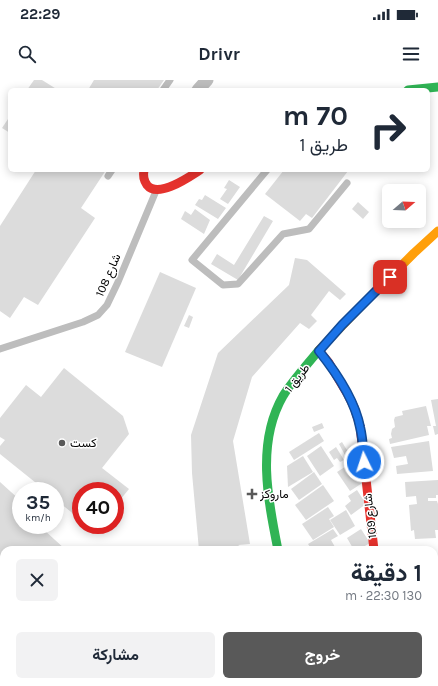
<!DOCTYPE html>
<html lang="ar">
<meta charset="utf-8">
<style>
:root{--surface:#fff;--page:#f2f2f3;--text:#1f2937;--muted:#747a83;--accent:#595959}
body{margin:0;font-family:Karla,Vazirmatn,sans-serif;background:var(--page);color:var(--text);direction:rtl;height:100vh;display:flex;flex-direction:column;font-size:15px;white-space:nowrap}
*{box-sizing:border-box;margin:0}
p{font-size:13px;color:var(--muted)}
.icon{flex:none;width:22px;height:22px;fill:none;stroke:currentColor;stroke-width:2;stroke-linecap:round;stroke-linejoin:round}
.map{position:relative;flex:1;overflow:hidden;direction:ltr}
.sheet{position:absolute;left:0px;top:466px;width:438px;height:140px;display:flex;flex-direction:column;background:var(--surface);border-radius:12px 12px 0 0;box-shadow:0 2px 10px #0003;direction:rtl}
.sheet>*{flex:none}
.guide{position:absolute;left:8px;top:8px;width:422px;height:84px;border-radius:6px;box-shadow:0 2px 10px #0003;direction:rtl;background:#fff;color:var(--text);overflow:hidden}
.needle{width:26px;rotate:71deg}
.controls{position:absolute;left:382px;top:104px;display:grid;gap:8px}
.controls a{display:grid;place-items:center;width:44px;height:44px;border-radius:6px;background:var(--surface);box-shadow:0 2px 10px #0003;font-size:20px}
.speed{position:absolute;left:12px;top:402px;display:flex;gap:8px;font-size:20px;font-weight:700;text-align:center}
.speed>*{display:grid;place-content:center;width:52px;height:52px;border-radius:50%;background:var(--surface);box-shadow:0 2px 10px #0003;line-height:1}
.speed small{font-size:10px;font-weight:400}
.speed .limit{border:6px solid #d22;background:#fff;color:#111}
.pin{position:absolute;display:grid;place-items:center;width:34px;height:34px;color:#fff;margin:-17px;border-radius:8px;box-shadow:0 2px 6px #0006}
.me{position:absolute;width:44px;margin:-22px;rotate:356deg;stroke-linejoin:round;filter:drop-shadow(0 0 3px #0008)}
.turn{display:flex;align-items:center;gap:14px;height:84px;padding:0 16px;font-size:18px}
.turn .icon{width:52px;height:52px;stroke-width:2.5}
.turn b{display:block;font-size:28px;line-height:34px}
.round{display:grid;place-items:center;flex:none;width:42px;height:42px;border-radius:6px;background:var(--page)}
.summary{display:flex;align-items:center;justify-content:space-between;height:68px;padding:0 16px}
h1{font-size:24px;font-weight:700;line-height:30px}
.primary-button{display:flex;gap:8px;margin-top:auto;padding:8px 16px}
.primary-button a{flex:1;height:46px;border-radius:6px;background:var(--accent);color:#fff;font-size:16px;font-weight:700;line-height:46px;text-align:center}
.primary-button a+a{background:var(--page);color:var(--text)}
.status{display:flex;justify-content:space-between;align-items:center;height:28px;padding:0 20px;background:var(--surface);direction:ltr}
.status svg{height:11px;fill:currentColor}
header{display:flex;justify-content:space-between;align-items:center;height:52px;padding:0 16px;background:var(--surface);font-size:18px;font-weight:700}
.map>svg:first-child{display:block}
.building{fill:#dcdcdc}
.lines{fill:none;stroke-linecap:round;stroke-linejoin:round}
.lane{stroke:#bdbdbd;stroke-width:7}
.street{stroke:#bdbdbd;stroke-width:13}
.fast{stroke:#30b455;stroke-width:9}
.slow{stroke:#ff9f0a;stroke-width:9}
.jam{stroke:#e5322d;stroke-width:9}
.route-casing{stroke:#114b97;stroke-width:10}
.route{stroke:#1a73e8;stroke-width:7}
.poi-dot{fill:#595959;stroke:#fff;stroke-width:1.5}
.labels{text-anchor:middle;stroke-width:3;stroke-linejoin:round;paint-order:stroke}
.street-label{font-size:12px;fill:#000;stroke:#fff}
.poi-label{font-size:12px;fill:#000;stroke:#fff;text-anchor:start}
</style>
<div class="status"><b>22:29</b><svg viewBox="0 0 49 12"><path d="M0 12V9h3v3zM5 12V6h3v6zM10 12V3h3v9zM15 12V0h3v12zM26 1h20v11H26zM47 4h2v5h-2z"/></svg></div>
<header><svg class="icon" aria-label="menu" viewBox="0 0 24 24"><path d="M4 6h16M4 12h16M4 18h16"/></svg>Drivr<svg class="icon" aria-label="search" viewBox="0 0 24 24"><circle cx="10" cy="10" r="6"/><path d="M15 15l6 6"/></svg></header>
<div class="map">
<svg width="438" height="606" viewBox="0 0 438 606">
<rect width="100%" height="100%" fill="#fff"/>
<g class="building">
<path d="M34 0H42L58 10H27Z"/>
<path d="M94 0H164L157 10H88Z"/>
<path d="M10 36V53L2 48Z"/>
<path d="M36 90H106L81 128 95 138 38 225 24 217 10 238 0 231V146Z"/>
<path d="M284 90H347L348 91 312 138 306 134 300 141 265 114Z"/>
<path d="M229 100 240 107 228 124 220 119 227 109 224 108Z"/>
<path d="M205 115 226 128 218 139 195 125 199 119 202 120Z"/>
<path d="M358 122 369 132 363 139 352 129Z"/>
<path d="M195 129 210 140 204 154 181 139 185 131 191 135Z"/>
<path d="M264 136 273 141 238 200 211 184 217 174 234 185Z"/>
<path d="M295 178 307 180 346 214 340 220 329 211 311 235 317 241 309 249 300 243 252 297 233 361 250 464 238 465 246 470H199L192 393 191 355 218 273 289 205Z"/>
<path d="M160 192 196 208 162 287 125 272Z"/>
<path d="M189 235 193 237 189 248 184 246Z"/>
<path d="M64 288 123 336 129 354 102 388 129 409 115 426V411H81V440L55 419V411H46L0 374V366L5 360 0 357V338L26 305 41 317Z"/>
<path d="M438 319V354L435 355 433 346H436L431 320Z"/>
<path d="M426 326 431 346H427L429 355 390 364 389 359 392 358 391 354 392 349 395 347 394 340 395 337 403 335 402 331Z"/>
<path d="M322 343 324 348 314 352 312 347Z"/>
<path d="M319 353 324 361 294 380 289 372Z"/>
<path d="M429 361 433 391 397 394 396 386 408 384 406 376 394 378 391 367Z"/>
<path d="M342 362 350 375 346 377 339 364Z"/>
<path d="M321 366 334 386 320 396 307 376Z"/>
<path d="M336 367 344 380 340 382 337 378 334 380 329 372Z"/>
<path d="M303 376 313 392 288 407 287 386Z"/>
<path d="M351 383 364 402 350 411 337 392Z"/>
<path d="M314 392 322 404 299 420 291 409Z"/>
<path d="M438 400V415H436V418H428V421H437L438 424V450H435L436 458 415 459 414 450 411 451 409 425 417 424 416 416 406 417 405 402Z"/>
<path d="M0 402 21 421V445H47L43 449 66 470H20L19 469 18 470H4V485L0 490Z"/>
<path d="M323 405 334 421 306 440 295 425Z"/>
<path d="M357 410 366 424 351 435 345 426 351 421 348 416Z"/>
<path d="M328 427 334 436 329 439 334 447 313 460 302 444Z"/>
<path d="M346 430 355 446 340 455 330 440Z"/>
<path d="M333 449 338 456 331 460 335 467 330 470H312L308 464Z"/>
<path d="M361 449 370 463 358 470H354L347 458Z"/>
<path d="M435 506 438 508V600H437L434 603Z"/>
<path d="M4 559V590L0 589V561Z"/>
<path d="M0 591H4V602H5V606H0Z"/>
<rect x="13" y="602" width="31" height="4"/>
<path d="M88 602H117L114 606H93Z"/>
<path d="M144 602H177L175 606H151V605Z"/>
<path d="M308 602H325L326 606H308Z"/>
<rect x="332" y="602" width="38" height="4"/>
</g>
<g class="lines">
<g class="lane">
<path d="M163 10 170 0"/>
<path d="M267 90 192 180 223 205 238 204 283 154 309 149 347 103"/>
<path d="M108 96 112 90"/>
<path d="M0 269 83 242 98 235 107 225 118 202 156 111"/>
<path d="M0 533 4 536"/>
<path d="M78 602 83 606"/>
</g>
<g class="street">
<path d="M198 10 207 0"/>
<path d="M395 602 396 606"/>
<path d="M266 606 268 602"/>
</g>
<g class="fast">
<path d="M408 10 438 7"/>
<path d="M278 470C268 420 256 363 283 316 293 300 307 285 319 270"/>
</g>
<path class="slow" d="M319 270 367 220 414 173 438 151"/>
<g class="jam">
<path d="M144 90C143 95 144 101 147 105 158 119 189 97 200 90"/>
<path d="M319 271 329 283 348 315 354 327 360 346 374 470"/>
</g>
</g>
<g class="lines">
<defs>
<path id="route" d="M364 382C363 370 363 359 360 347 355 321 335 291 319 271L342 245 390 197"/>
</defs>
<use href="#route" class="route-casing"/>
<use href="#route" class="route"/>
</g>
<g class="poi-dot">
<circle cx="62" cy="363" r="4"/>
<path d="M250 408h4v4h4v4h-4v4h-4v-4h-4v-4h4z"/>
</g>
<g class="labels">
<g class="street-label">
<text transform="translate(108 195) rotate(-66)" y="4">شارع 108</text>
<text transform="translate(297 298) rotate(-52)" y="4">طريق 1</text>
<text transform="translate(370 436) rotate(-96)" y="4">شارع 109</text>
</g>
<g class="poi-label">
<text x="70" y="367">كست</text>
<text x="260" y="418">ماروكز</text>
</g>
</g>
</svg>
<div class="controls">
<a><svg class="needle" viewBox="-14 -14 28 28"><path d="M0-13l5 13h-10z" fill="#e53935"/><path d="M0 13l5-13h-10z" fill="#747a83"/></svg></a>
</div>
<div class="speed"><div>35<small>km/h</small></div><div class="limit">40</div></div>
<div class="pin" style="left:390px;top:197px;background:#d93025"><svg class="icon" aria-label="arrive" viewBox="0 0 24 24"><path d="M6 21V4h12l-3 4 3 4H6"/></svg></div>
<svg class="me" style="left:364px;top:382px" viewBox="-20 -20 40 40"><circle r="17" fill="#1a73e8" stroke="#fff" stroke-width="3"/><path d="M0-11L8 9 0 5-8 9z" fill="#fff"/></svg>
<div class="guide">
<div class="turn"><svg class="icon" aria-label="right" viewBox="0 0 24 24"><path d="M7 20v-9h11M14 6l5 5-5 5"/></svg><div><b>70 m</b>طريق 1</div></div>
</div>
<section class="sheet">
<div class="summary"><div><h1>1 دقيقة</h1><p>130 m · 22:30</p></div><a class="round"><svg class="icon" aria-label="close" viewBox="0 0 24 24"><path d="M6 6l12 12M18 6L6 18"/></svg></a></div>
<div class="primary-button"><a>خروج</a><a>مشاركة</a></div>
</section>
</div>
